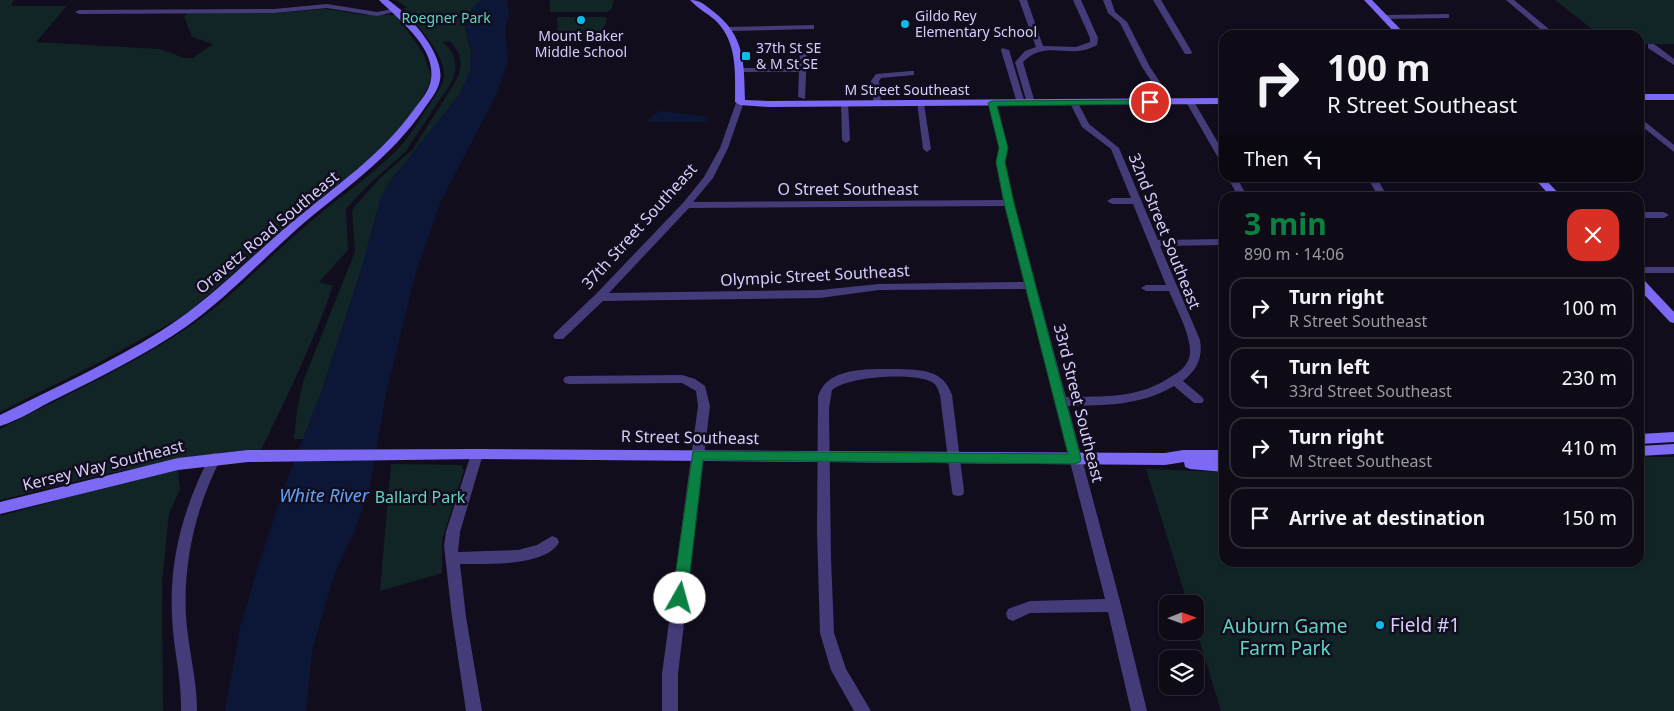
<!DOCTYPE html>
<meta charset="utf-8">
<style>
:root{--surface:#0e0a16;--page:#1c1823;--text:#f1f3f6;--muted:#9b9aa1;--line:#2e2b35;--accent:#0b8043}
body{margin:0;font-family:"Noto Sans",sans-serif;background:var(--page);color:var(--text);height:100vh;display:flex;flex-direction:column;font-size:19px;white-space:nowrap}
*{box-sizing:border-box;margin:0}
p{font-size:16px;color:var(--muted)}
.icon{flex:none;width:28px;height:28px;fill:none;stroke:currentColor;stroke-width:2;stroke-linecap:round;stroke-linejoin:round}
.map{position:relative;flex:1;overflow:hidden}
.drawer{position:absolute;left:1219px;top:192px;width:425px;height:375px;display:flex;flex-direction:column;background:var(--surface);border-radius:15px;box-shadow:0 1px 4px #0004,0 0 0 1px var(--line)}
.drawer>*{flex:none}
.top-card{position:absolute;left:1219px;top:30px;width:425px;height:152px;border-radius:15px;box-shadow:0 1px 4px #0004,0 0 0 1px var(--line);background:#0e0a16;color:var(--text);overflow:hidden}
.needle{width:32px;rotate:89deg}
.fabs{position:absolute;left:1159px;top:595px;display:grid;gap:10px}
.fabs a{display:grid;place-items:center;width:45px;height:45px;border-radius:10px;background:var(--surface);box-shadow:0 1px 4px #0004,0 0 0 1px var(--line);font-size:25px}
.pin{position:absolute;display:grid;place-items:center;width:42px;height:42px;color:#fff;margin:-21px;border:2px solid #fff;border-radius:50%;box-shadow:0 1px 5px #0007}
.me{position:absolute;width:55px;margin:-28px;rotate:7deg;stroke-linejoin:round;filter:drop-shadow(0 0 4px #0008)}
.turn{display:flex;align-items:center;gap:18px;height:105px;padding:0 25px;font-size:22px}
.turn .icon{width:65px;height:65px;stroke-width:2.5}
.turn b{display:block;font-size:35px;line-height:42px}
.then{display:flex;align-items:center;height:48px;padding:0 25px;background:#0003;gap:10px;font-size:19px}
.round{display:grid;place-items:center;flex:none;width:52px;height:52px;border-radius:15px;background:var(--page)}
.overview{display:flex;align-items:center;justify-content:space-between;height:85px;padding:0 25px}
h1{font-size:30px;font-weight:700;line-height:38px;color:var(--accent)}
ul{padding:0;list-style:none}
li{display:flex;align-items:center;gap:15px;height:62px;margin:0 10px 8px;padding:0 15px;border:2px solid var(--line);border-radius:15px}
li div{flex:1}
li b{display:block;font-size:19px}
li em{font-style:normal}
.map>svg:first-child{display:block}
.green{fill:#112527}
.water{fill:#0c1738}
.lines{fill:none;stroke-linecap:round;stroke-linejoin:round}
.street{fill:#443b79;fill-rule:evenodd}
.secondary{fill:#7c6af5;fill-rule:evenodd}
.route{fill:#0b8043;stroke:#07532c}
.poi-dot{fill:#0fbae6;stroke:#120d1d;stroke-width:2}
.labels{text-anchor:middle;stroke-width:5;stroke-linejoin:round;paint-order:stroke}
.far-poi-label{font-size:14px;fill:#d7cdfc;stroke:#120d1d;text-anchor:start}
.far-park-label{font-size:14px;fill:#5fd6c4;stroke:#120d1d}
.far-street-label{font-size:14px;fill:#d7cdfc;stroke:#120d1d}
.street-label{font-size:16px;fill:#d7cdfc;stroke:#120d1d}
.park-label{font-size:16px;fill:#5fd6c4;stroke:#120d1d}
.water-label{font-size:18px;font-style:italic;fill:#62a2f5;stroke:#120d1d}
.near-poi-label{font-size:19px;fill:#d7cdfc;stroke:#120d1d;text-anchor:start}
.near-park-label{font-size:19px;fill:#5fd6c4;stroke:#120d1d}
</style>
<div class="map">
<svg width="1674" height="711" viewBox="0 0 1674 711">
<rect width="100%" height="100%" fill="#120d1d"/>
<g class="green">
<path d="M0 0H14L11 6H67L36 42 160 49 184 58H193L213 44 192 37 184 16 189 13H276L326 9 364 15H396L423 53 431 75 428 87 418 105 386 146 294 220 185 315 100 362 0 412Z"/>
<path d="M396 0H481L463 19 471 52 470 71 460 94 388 184 380 201 362 267 323 388 303 439H294L297 410 303 382 355 252 352 212 354 207 379 179 413 149 454 84C464 68 463 55 450 41L443 42C456 54 459 66 451 83L405 152 367 186 346 209 348 250 319 282 333 286C313 343 287 397 260 452 171 455 86 479 0 500V429C60 398 123 370 180 333 225 305 261 264 301 230 332 202 368 179 397 150 410 136 420 120 430 104 435 96 443 86 444 77 446 55 417 25 404 9L407 7Z"/>
<path d="M550 0H614L611 10 606 12H550Z"/>
<path d="M1555 0H1674V44H1639V35H1600Z"/>
<path d="M557 17H604L607 18 601 37H558Z"/>
<path d="M1639 457H1674V711H1221L1195 626V604H1188L1146 469 1224 472V562H1639Z"/>
<path d="M391 464 461 465 464 470 442 540V573L380 591Z"/>
<path d="M178 470 180 489 169 513 162 582 163 711H0V516L140 478Z"/>
</g>
<g class="water">
<path d="M481 0H507L509 14 505 30 508 60 497 93 441 201 416 272 387 389 370 485 354 533 335 572 312 651 306 711H225L240 628 258 566 285 485 323 388 362 267 380 201 388 184 460 94 470 71 471 52 463 19Z"/>
<path d="M660 111 709 117 705 122H648V120Z"/>
</g>
<g class="lines">
<g class="street">
<path d="M1019 0H1027L1043 46 1076 47 1090 42V38L1073 0H1081L1098 38 1097 45C1069 61 1047 38 1023 62L1035 103 1031 105 1027 103 1015 62 1025 51 1036 47Z"/>
<path d="M1103 0H1111L1115 12 1127 22 1150 67 1173 102 1172 104 1165 102 1142 67 1120 23 1108 13Z"/>
<path d="M1153 0H1161L1192 52 1191 54H1185Z"/>
<path d="M1506 0H1514L1556 35H1547Z"/>
<path d="M327 4 377 12 398 8 402 10 377 16 327 8 274 13 79 14 75 12 79 10 274 9Z"/>
<path d="M1449 14V18H1446L1384 19 1380 17 1384 15Z"/>
<path d="M814 25V29H811L728 31 724 29 728 27Z"/>
<path d="M1648 44H1654L1674 59V65L1648 48Z"/>
<path d="M1002 48 1009 50 1025 103 1024 105 1017 103 1001 50Z"/>
<path d="M800 49 807 51 805 99 798 97 799 72H740L736 70 740 68H799Z"/>
<path d="M911 71H914V75L881 78 879 81 881 103 874 105 871 81 876 74Z"/>
<path d="M737 100 744 102 728 148 713 178 693 202 1004 200 996 162 1000 148 989 103 996 101 1008 148 1004 162 1014 203 1066 397C1104 396 1136 399 1169 378 1179 372 1189 366 1190 353 1191 335 1176 308 1169 291H1146L1141 288 1146 285H1166L1133 204H1112L1107 201 1112 198H1131L1111 149 1082 127 1070 103 1071 101H1077L1089 124 1119 148 1158 240 1224 239V245L1160 246 1200 340C1203 358 1197 370 1183 381L1202 397 1204 400 1202 403H1194L1174 386C1140 406 1106 405 1068 406L1121 605 1147 711H1131L1108 612 1030 613 1013 621 1008 619 1006 614 1008 609 1030 601 1105 599 1026 289 879 290 820 298 603 301 563 339H555L553 336 555 333 596 294 683 203 704 177 720 148ZM1005 206 1024 282 879 284 820 290 609 293 689 208Z"/>
<path d="M1187 100H1193L1224 153V164L1220 161 1186 102Z"/>
<path d="M841 101 848 103 850 140 846 143 842 140Z"/>
<path d="M917 102H923L924 104 931 149 927 152 923 149Z"/>
<path d="M1639 117 1674 145V152L1639 124Z"/>
<path d="M1228 178H1237L1248 198H1239Z"/>
<path d="M1368 178H1377L1388 198H1379Z"/>
<path d="M1639 212H1664L1669 215 1664 218H1639Z"/>
<rect x="1639" y="267" width="35" height="6"/>
<path d="M897 369C921 370 943 369 952 395L964 491 963 495 958 496 953 495 952 491 940 395C938 390 937 385 932 382 913 372 848 376 832 390L829 409 831 558 834 633 846 669 871 711H854L831 670 820 633 817 532 818 397C826 366 871 369 897 369Z"/>
<path d="M682 375 695 379 705 386 710 406 678 674V711H662V674L698 406 696 391 682 383 569 384 565 383 563 380 565 377 569 376Z"/>
<path d="M477 449 481 451 483 454 460 532 458 552 518 550 537 545 552 536 557 538 559 542C547 567 483 564 460 564L466 617 482 711H466L452 617 444 546 446 532 471 454 473 451Z"/>
<path d="M215 453 219 454 221 458C196 507 183 561 186 616 188 648 197 679 197 711H181C182 679 173 648 172 616 169 559 184 505 211 454Z"/>
</g>
<g class="secondary">
<path d="M379 0H388C408 13 445 54 440 80 438 91 430 100 424 109 389 160 343 189 298 228 261 261 227 297 187 326 147 354 102 376 58 398 39 407 20 420 0 426V415C54 388 110 363 161 331 209 301 247 260 291 223 335 186 381 156 415 108 421 100 430 90 431 79 436 47 398 19 379 0Z"/>
<path d="M690 0C701 0 705 5 714 12 745 36 744 63 745 100L769 101 1224 98V104L769 107 740 105 735 102C735 73 738 42 715 20 707 13 697 8 690 0Z"/>
<path d="M1364 0H1372L1406 35H1397Z"/>
<rect x="1639" y="94" width="35" height="6"/>
<path d="M1534 178H1544L1563 198H1552Z"/>
<path d="M1639 278 1643 279 1674 312V323L1670 322 1639 289Z"/>
<path d="M1674 432V442L1639 444V434Z"/>
<path d="M1674 444V454L1639 456V446Z"/>
<path d="M477 449 1165 453 1183 450H1224V472L1190 469 1185 467 1184 462 1165 465 477 459 248 462 178 470 0 514V502L178 458 248 450Z"/>
</g>
</g>
<path class="route" d="M1150 100H1153V104L997 106 1008 148 1005 162 1014 203 1081 459 1080 462 1075 464 703 460 687 598 685 602 680 604 675 602 672 598 693 451 1068 454 1004 203 996 162 999 148 988 103 992 101Z"/>
<g class="poi-dot">
<circle cx="581" cy="20" r="5"/>
<circle cx="905" cy="24" r="5"/>
<rect x="741" y="51" width="10" height="10" rx="2.5"/>
<circle cx="1380" cy="625" r="5"/>
</g>
<g class="labels">
<g class="far-poi-label">
<text x="915" y="21">Gildo Rey<tspan x="915" dy="16">Elementary School</tspan></text>
<text x="581" y="41" text-anchor="middle">Mount Baker<tspan x="581" dy="16">Middle School</tspan></text>
<text x="756" y="53">37th St SE<tspan x="756" dy="16">&amp; M St SE</tspan></text>
</g>
<g class="far-park-label">
<text x="446" y="23">Roegner Park</text>
</g>
<g class="far-street-label">
<text x="907" y="95">M Street Southeast</text>
</g>
<g class="street-label">
<text x="848" y="195">O Street Southeast</text>
<text transform="translate(639 226) rotate(-48)" y="6">37th Street Southeast</text>
<text transform="translate(1165 231) rotate(68)" y="6">32nd Street Southeast</text>
<text transform="translate(267 232) rotate(-40)" y="6">Oravetz Road Southeast</text>
<text transform="translate(815 275) rotate(-3)" y="6">Olympic Street Southeast</text>
<text transform="translate(1079 403) rotate(76)" y="6">33rd Street Southeast</text>
<text transform="translate(690 437) rotate(1)" y="6">R Street Southeast</text>
<text transform="translate(103 465) rotate(-14)" y="6">Kersey Way Southeast</text>
</g>
<g class="park-label">
<text x="420" y="503">Ballard Park</text>
</g>
<g class="water-label">
<text x="324" y="502">White River</text>
</g>
<g class="near-poi-label">
<text x="1390" y="632">Field #1</text>
</g>
<g class="near-park-label">
<text x="1285" y="633">Auburn Game<tspan x="1285" dy="22">Farm Park</tspan></text>
</g>
</g>
</svg>
<div class="fabs">
<a><svg class="needle" viewBox="-14 -14 28 28"><path d="M0-13l5 13h-10z" fill="#e53935"/><path d="M0 13l5-13h-10z" fill="#9b9aa1"/></svg></a>
<a><svg class="icon" aria-label="layers" viewBox="0 0 24 24"><path d="M12 4l9 5-9 5-9-5zM3 14l9 5 9-5"/></svg></a>
</div>
<div class="pin" style="left:1150px;top:102px;background:#d93025"><svg class="icon" aria-label="arrive" viewBox="0 0 24 24"><path d="M6 21V4h12l-3 4 3 4H6"/></svg></div>
<svg class="me" style="left:680px;top:598px" viewBox="-20 -20 40 40"><circle r="19" fill="#fff"/><path d="M0-13L10 11 0 6-10 11z" fill="#0b8043"/></svg>
<div class="top-card">
<div class="turn"><svg class="icon" aria-label="right" viewBox="0 0 24 24"><path d="M7 20v-9h11M14 6l5 5-5 5"/></svg><div><b>100 m</b>R Street Southeast</div></div>
<div class="then">Then<svg class="icon" aria-label="left" viewBox="0 0 24 24"><path d="M17 20v-9H6M10 6l-5 5 5 5"/></svg></div>
</div>
<section class="drawer">
<div class="overview"><div><h1>3 min</h1><p>890 m · 14:06</p></div><a class="round" style="background:#d93025;color:#fff"><svg class="icon" aria-label="close" viewBox="0 0 24 24"><path d="M6 6l12 12M18 6L6 18"/></svg></a></div>
<ul>
<li><svg class="icon" aria-label="right" viewBox="0 0 24 24"><path d="M7 20v-9h11M14 6l5 5-5 5"/></svg><div><b>Turn right</b><p>R Street Southeast</p></div><em>100 m</em></li>
<li><svg class="icon" aria-label="left" viewBox="0 0 24 24"><path d="M17 20v-9H6M10 6l-5 5 5 5"/></svg><div><b>Turn left</b><p>33rd Street Southeast</p></div><em>230 m</em></li>
<li><svg class="icon" aria-label="right" viewBox="0 0 24 24"><path d="M7 20v-9h11M14 6l5 5-5 5"/></svg><div><b>Turn right</b><p>M Street Southeast</p></div><em>410 m</em></li>
<li><svg class="icon" aria-label="arrive" viewBox="0 0 24 24"><path d="M6 21V4h12l-3 4 3 4H6"/></svg><div><b>Arrive at destination</b></div><em>150 m</em></li>
</ul>
</section>
</div>
